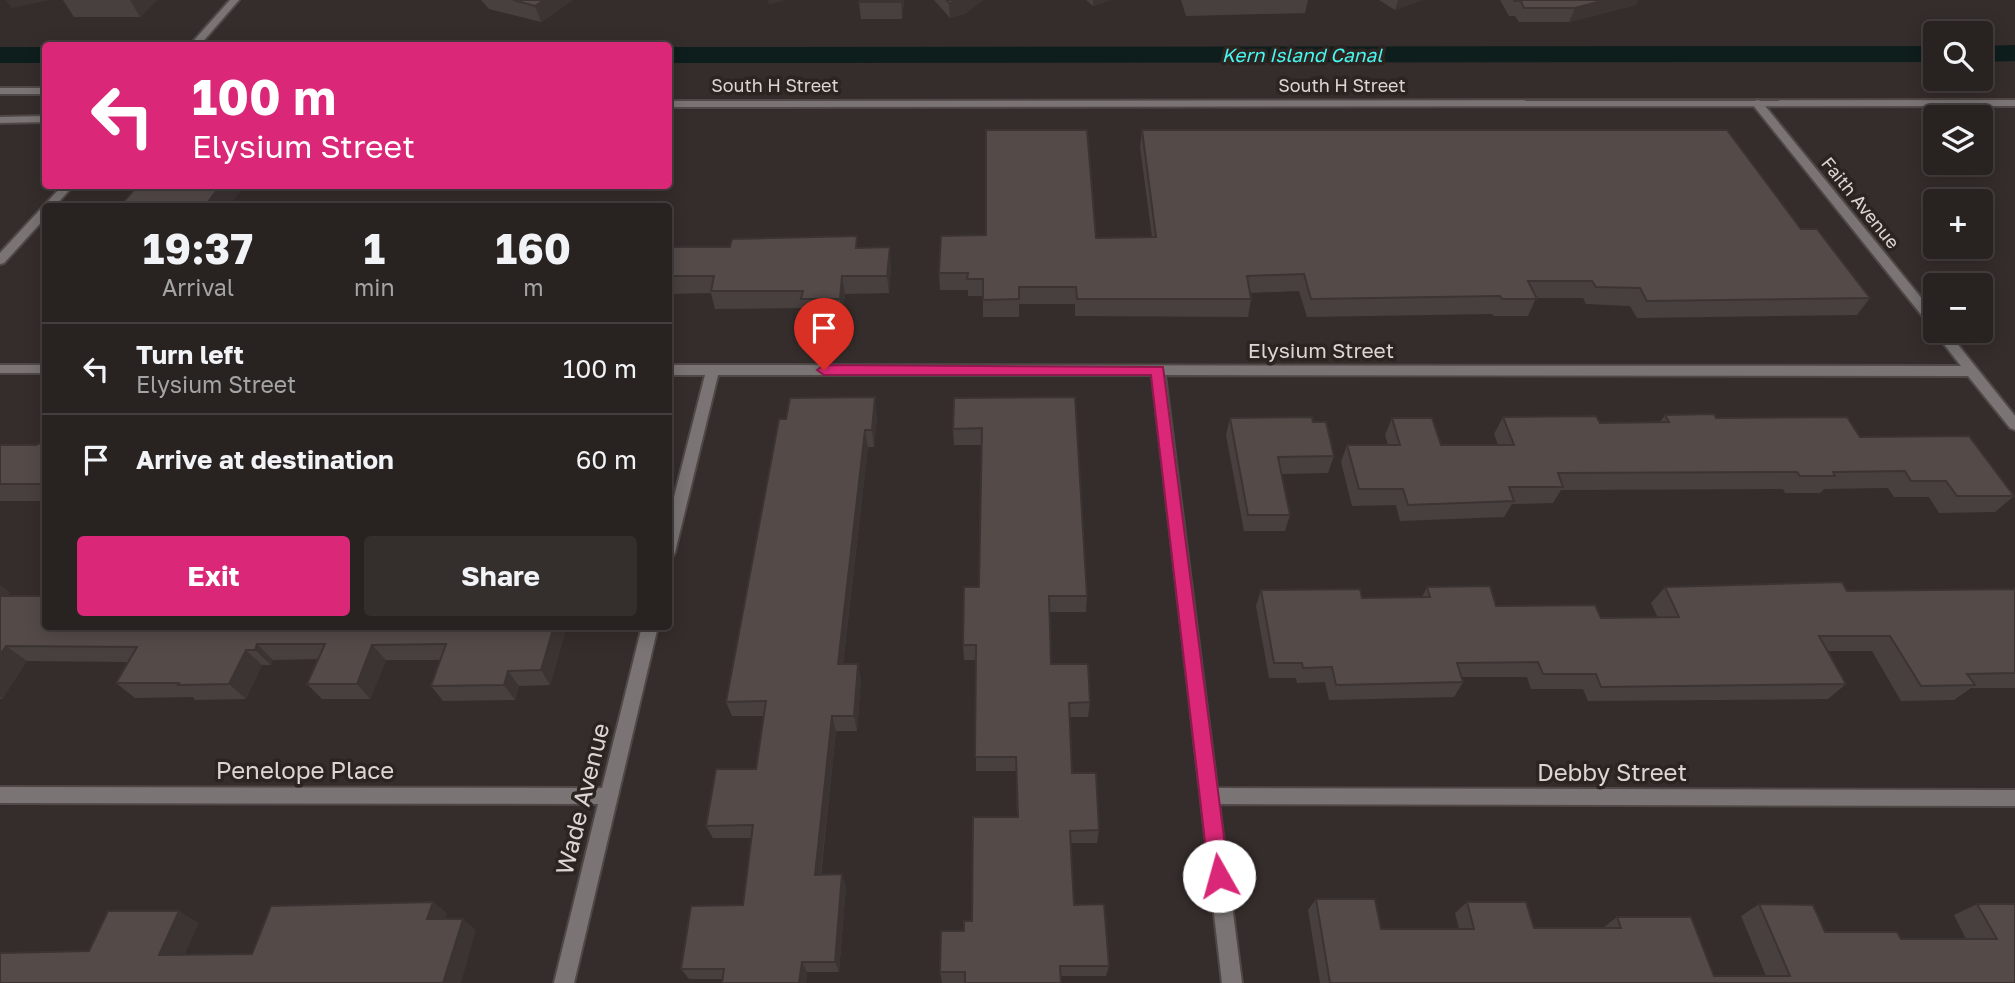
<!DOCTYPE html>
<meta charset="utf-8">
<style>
:root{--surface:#282220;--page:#342f2d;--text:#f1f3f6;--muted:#a5a4a5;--line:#443f3e;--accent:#db2777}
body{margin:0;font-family:"Golos Text",sans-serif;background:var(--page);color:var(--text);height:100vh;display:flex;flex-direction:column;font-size:26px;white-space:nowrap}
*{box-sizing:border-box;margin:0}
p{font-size:23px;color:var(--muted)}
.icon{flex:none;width:38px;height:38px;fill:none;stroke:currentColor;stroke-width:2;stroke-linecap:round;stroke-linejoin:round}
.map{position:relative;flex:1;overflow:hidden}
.details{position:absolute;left:42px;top:203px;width:630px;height:427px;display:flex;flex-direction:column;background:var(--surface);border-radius:7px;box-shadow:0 4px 18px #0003,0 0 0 2px var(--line)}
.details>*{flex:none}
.banner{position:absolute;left:42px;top:42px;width:630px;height:147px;border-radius:7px;box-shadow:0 4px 18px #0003,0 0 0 2px var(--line);background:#db2777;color:#fff;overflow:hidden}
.tools{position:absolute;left:1923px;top:21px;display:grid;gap:14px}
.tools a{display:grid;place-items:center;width:70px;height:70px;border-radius:7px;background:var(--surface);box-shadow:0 4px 18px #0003,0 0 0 2px var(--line);font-size:35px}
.pin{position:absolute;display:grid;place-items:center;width:60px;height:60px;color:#fff;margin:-72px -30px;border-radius:50% 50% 50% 0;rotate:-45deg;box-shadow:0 0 7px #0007}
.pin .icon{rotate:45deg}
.me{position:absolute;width:77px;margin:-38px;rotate:353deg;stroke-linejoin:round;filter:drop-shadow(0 0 5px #0008)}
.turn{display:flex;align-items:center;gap:24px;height:147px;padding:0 35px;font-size:32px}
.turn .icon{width:91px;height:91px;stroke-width:2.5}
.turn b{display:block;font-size:49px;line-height:60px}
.eta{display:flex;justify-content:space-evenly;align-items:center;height:119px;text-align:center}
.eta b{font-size:42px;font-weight:700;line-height:49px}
.action{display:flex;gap:14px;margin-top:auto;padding:14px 35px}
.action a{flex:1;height:80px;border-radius:7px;background:var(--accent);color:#fff;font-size:28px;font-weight:700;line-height:80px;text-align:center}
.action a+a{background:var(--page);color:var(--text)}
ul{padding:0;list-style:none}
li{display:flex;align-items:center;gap:21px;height:91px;padding:0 35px;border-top:2px solid var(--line)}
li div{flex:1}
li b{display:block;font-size:26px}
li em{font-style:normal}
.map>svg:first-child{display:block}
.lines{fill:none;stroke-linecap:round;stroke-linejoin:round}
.canal{fill:#0e1e1d;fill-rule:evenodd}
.minor-casing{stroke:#504846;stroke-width:4}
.tertiary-casing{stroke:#504846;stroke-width:4}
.minor{fill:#7a7574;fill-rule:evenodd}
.tertiary{fill:#7a7574;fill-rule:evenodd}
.wall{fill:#48403f}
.shaded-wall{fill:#3b3433}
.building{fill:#544b49;stroke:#3b3433;stroke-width:2}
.route{fill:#db2777;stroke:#8e194d;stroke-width:2}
.labels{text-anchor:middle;stroke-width:7;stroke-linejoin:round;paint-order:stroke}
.far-street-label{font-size:18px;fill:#dbd6d4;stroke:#2b2421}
.far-water-label{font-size:19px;font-style:italic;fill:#47f7ef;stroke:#2b2421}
.street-label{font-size:21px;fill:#dbd6d4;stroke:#2b2421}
.near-street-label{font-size:24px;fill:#dbd6d4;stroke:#2b2421}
</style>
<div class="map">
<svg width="2015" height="983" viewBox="0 0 2015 983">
<rect width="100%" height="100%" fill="#352d2b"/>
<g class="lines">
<g class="canal">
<path d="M2015 45V61L1981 62V46Z"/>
<path d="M1936 46V62L668 63V47Z"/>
<rect x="0" y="47" width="46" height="16"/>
</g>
<defs>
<g id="minor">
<path d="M1757 100 1761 101 1936 316V331H1947L2015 416V430L2010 428 1968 376 1165 375 1217 788 2015 790V806L1219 804 1242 983H1222L1152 375H718L675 552 673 556 668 558V521L705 375H668V365L1961 366 1936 334 1935 329 1932 328 1753 105 1752 103Z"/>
<rect x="0" y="365" width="46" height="8"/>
<path d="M642 626H658L574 983H554L598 804 0 803V787L602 788Z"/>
</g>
<g id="tertiary">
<path d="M230 0H239L199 46H189Z"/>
<rect x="0" y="88" width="46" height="6"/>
<path d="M2015 100V106L668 107V101Z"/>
<path d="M46 116V122L0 123V117Z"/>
<path d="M62 186H73L55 206H46V217L4 263 0 264V253Z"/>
</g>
</defs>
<use href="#minor" class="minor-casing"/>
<use href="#tertiary" class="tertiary-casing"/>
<use href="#minor" class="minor"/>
<use href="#tertiary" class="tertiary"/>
</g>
<g class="wall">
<path d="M63 0H157L140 17H74Z"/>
<path d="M481 0H573L541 22 489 9Z"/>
<path d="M904 0 902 19H861L859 2Z"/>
<path d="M934 0H983L965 14 950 18Z"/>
<path d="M1086 0H1111L1093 6Z"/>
<path d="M1181 0H1308L1305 13 1186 16Z"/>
<path d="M1379 0H1423L1395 10Z"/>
<path d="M1500 0H1638L1636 5 1569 22H1519L1515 16H1509Z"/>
<path d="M1142 130 1801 229 1870 298 1857 315 1637 318 1630 306 1586 304 1583 298H1536L1528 316H1494L1492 314 1307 317 1299 291 1250 293 1251 299 1248 317 1075 316V304H1019V317H983V296H968V290H940L939 273 1096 238 1152 237 1140 147Z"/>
<path d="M668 233 673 247 859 248 891 265 889 293 845 294 842 316H805L803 308 715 309 711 293 668 294Z"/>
<path d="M1075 397 1087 596 1086 612H1049L1051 664 1090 702 1088 717H1069L1072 773 1099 830 1097 843H1071L1074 905 1109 966 1106 976H1061V983H942L940 972 964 931 972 921 1017 817 1016 771H976V660H964L963 645 979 587 982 445H954L953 429Z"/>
<path d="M877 415 874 447H868L843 664 861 679 857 731H836L821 875 846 886 839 972H807L806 983H722V979H689L681 969 743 905 752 838H713L706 826 756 769 764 716H732L726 702 779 419Z"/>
<path d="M1665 415 1716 418 1860 437 2014 496 1995 512 1939 513 1929 497H1894L1888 488 1824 489 1820 493H1785L1783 489 1561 490 1553 503 1512 504 1504 517 1400 521 1396 505 1352 506 1341 462 1347 445H1388L1385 435 1392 418 1441 445H1498L1494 434 1503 417 1600 423 1660 422Z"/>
<path d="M1230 418 1313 422 1334 456 1328 473 1282 474 1290 515 1285 531H1244L1226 435Z"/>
<path d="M46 440V501H0V445H36Z"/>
<path d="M0 585 10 593 8 596 46 626H567L550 685 519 686 515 700 443 701 431 686 440 660H386L370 699H322L307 684 318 659 273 660 271 665H262L246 699 195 700 193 697 135 698 116 683 128 662 27 661 2 699H0Z"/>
<path d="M1427 587 1496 606 1601 618H1658L1651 603 1665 587 1847 591 2015 589V688H1971L1954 700 1901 701 1872 651H1827L1846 684 1828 699 1588 701 1583 689H1531L1527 677H1462L1463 682 1454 697 1329 700 1325 682 1297 683 1296 678H1269L1256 606 1261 590 1362 598 1422 597Z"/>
<path d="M1316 899 1381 929H1459L1455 913 1467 902 1534 928H1603L1617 917 1714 976H1766L1741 916 1759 904 1825 932 1901 939H1966L1954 915 1977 904H2015V983H1320L1308 910Z"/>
</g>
<g class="shaded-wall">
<path d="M6 0H51L12 8Z"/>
<path d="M130 0H157L140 17Z"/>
<path d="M544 0H573L541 22 535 6Z"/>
<path d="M768 0H785L769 5Z"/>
<path d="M901 0H904L902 19 901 2Z"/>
<path d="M963 0H983L965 14 950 18 949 3Z"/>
<path d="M1093 0H1111L1093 6Z"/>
<path d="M1398 0H1423L1395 10Z"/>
<path d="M1605 0H1638L1636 5 1569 22 1575 8Z"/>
<path d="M220 186H235L240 192 229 206H205Z"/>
<path d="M668 233 673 250 668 263Z"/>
<path d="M890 247 891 265 889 293 887 276Z"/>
<path d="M842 276 845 294 842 316 840 299Z"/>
<path d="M875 397 877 415 874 447 872 430Z"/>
<path d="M865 430 868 447 841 679 838 664Z"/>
<path d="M0 585 10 593 0 607Z"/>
<path d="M554 626H567L550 685 541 670Z"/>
<path d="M257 644 273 660 271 665 255 650Z"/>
<path d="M372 645 386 660 370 699 357 684Z"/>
<path d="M6 646 27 661 2 699 0 697V655Z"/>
<path d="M246 650 262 665 246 699 229 684Z"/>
<path d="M858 664 861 679 857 731 854 716Z"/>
<path d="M508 671 519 686 515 700 504 685Z"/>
<path d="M832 716 836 731 819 887 815 875Z"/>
<path d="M842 874 846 886 839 972 835 962Z"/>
<path d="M433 902 447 913 441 930 427 919Z"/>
<path d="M179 911 199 923 180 965 159 955Z"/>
<path d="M463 919 476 930 461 983H443Z"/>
<path d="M802 962 807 972 806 983H799Z"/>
</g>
<g class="building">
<path d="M513 0H544L535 6Z"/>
<path d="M860 0H901V2H859Z"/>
<path d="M946 0H963L949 3Z"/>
<path d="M1514 0H1605L1575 8H1524L1521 1H1514Z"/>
<path d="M986 130H1087L1096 238 1156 237 1142 130H1727L1801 229H1817L1870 298 1647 301 1640 288 1596 287 1592 281H1528L1537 299H1502L1500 296 1311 299 1304 274 1247 276 1251 299H1077L1076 287H1019V299L983 300V279H967L968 273H939L941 236 986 235Z"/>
<path d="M137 186H220L205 206H120Z"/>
<path d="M857 236 856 248 890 247 887 276H842L840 299H801L803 291H711L714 276H668V247H730L732 239Z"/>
<path d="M875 397 872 430H865L838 664H858L854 716H832L815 875 842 874 835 962H802L799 983H722L724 969H681L691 906 743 905 753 825 706 826 716 769H756L766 701 726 702 779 419H786L790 398Z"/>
<path d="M1075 397 1087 596H1049L1051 664H1088L1090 702 1069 703 1072 773H1096L1099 830 1070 831 1074 905 1104 904 1109 966H1060L1061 983H965V972H940L941 931H964V921H972L973 817H1018L1016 757H975L976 645H963L964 587H979L982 428 953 429 954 398Z"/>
<path d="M1714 414 1716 418 1847 417 1860 437 1969 436 2014 496H1957L1946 481H1911L1905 471 1833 472 1835 476H1800L1797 472 1558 473 1563 487H1509L1514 501 1408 505 1403 489H1359L1347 445H1400L1392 418H1432L1441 445H1514L1503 417 1596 416 1600 423 1669 422 1665 415Z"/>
<path d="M1312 417 1313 422H1326L1334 456 1278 457 1290 515H1248L1230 418Z"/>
<path d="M46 440V484H0V445H36Z"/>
<path d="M1842 582 1847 591 2015 589V673L1967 674 1975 685 1921 686 1890 636H1819L1846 684 1601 687 1596 674H1543L1538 662 1457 663 1463 682 1336 685 1332 667 1303 668 1302 663H1274L1261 590 1360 589 1362 598 1430 597 1427 587 1490 586 1496 606 1595 605 1601 618 1679 617 1665 587Z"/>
<path d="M0 596H46V626H554L541 670 508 671 504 685 431 686 446 644 372 645 357 684H307L325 644H257L255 650H246L229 684 178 685 179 683H116L137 647 6 646 0 655Z"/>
<path d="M1316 899H1375L1381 929H1474L1467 902H1526L1534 928H1621L1617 917H1691L1714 976H1790L1759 904 1813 905 1825 932H1897L1901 939H1997L1977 904H2015V983H1330Z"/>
<path d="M433 902 427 919H463L443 983H0V953L89 951 108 911H179L159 955 252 954 271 906Z"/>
</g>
<path class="route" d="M824 365 1163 367 1229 876 1226 884 1219 887 1212 884 1209 876 1151 375H824L817 370Z"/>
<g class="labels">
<g class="far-street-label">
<text x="775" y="92">South H Street</text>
<text x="1342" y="92">South H Street</text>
<text transform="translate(1860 203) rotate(51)" y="6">Faith Avenue</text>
</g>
<g class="far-water-label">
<text x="1302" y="62">Kern Island Canal</text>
</g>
<g class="street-label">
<text x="1321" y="358">Elysium Street</text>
</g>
<g class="near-street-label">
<text x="305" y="779">Penelope Place</text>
<text x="1612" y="781">Debby Street</text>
<text transform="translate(583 799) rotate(-76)" y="8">Wade Avenue</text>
</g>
</g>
</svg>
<div class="tools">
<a><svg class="icon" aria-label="search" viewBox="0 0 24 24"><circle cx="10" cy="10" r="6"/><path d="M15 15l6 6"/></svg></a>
<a><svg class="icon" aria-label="layers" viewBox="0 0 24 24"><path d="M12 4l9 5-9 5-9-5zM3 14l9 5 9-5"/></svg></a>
<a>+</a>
<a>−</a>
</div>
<div class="pin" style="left:824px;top:370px;background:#d93025"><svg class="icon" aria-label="arrive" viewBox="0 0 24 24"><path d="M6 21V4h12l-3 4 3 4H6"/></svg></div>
<svg class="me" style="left:1219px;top:876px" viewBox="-20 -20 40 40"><circle r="19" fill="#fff"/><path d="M0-13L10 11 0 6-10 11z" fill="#db2777"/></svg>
<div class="banner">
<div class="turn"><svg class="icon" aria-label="left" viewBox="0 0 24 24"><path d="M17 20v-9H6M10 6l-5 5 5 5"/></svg><div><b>100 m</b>Elysium Street</div></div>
</div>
<section class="details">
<div class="eta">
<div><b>19:37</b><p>Arrival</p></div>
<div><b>1</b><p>min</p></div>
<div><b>160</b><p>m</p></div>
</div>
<ul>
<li><svg class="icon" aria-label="left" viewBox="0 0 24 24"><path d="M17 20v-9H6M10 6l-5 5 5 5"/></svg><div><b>Turn left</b><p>Elysium Street</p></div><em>100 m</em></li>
<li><svg class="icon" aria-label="arrive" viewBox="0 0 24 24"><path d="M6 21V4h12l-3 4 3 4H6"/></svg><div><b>Arrive at destination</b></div><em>60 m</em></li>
</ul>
<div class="action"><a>Exit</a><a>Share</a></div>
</section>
</div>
